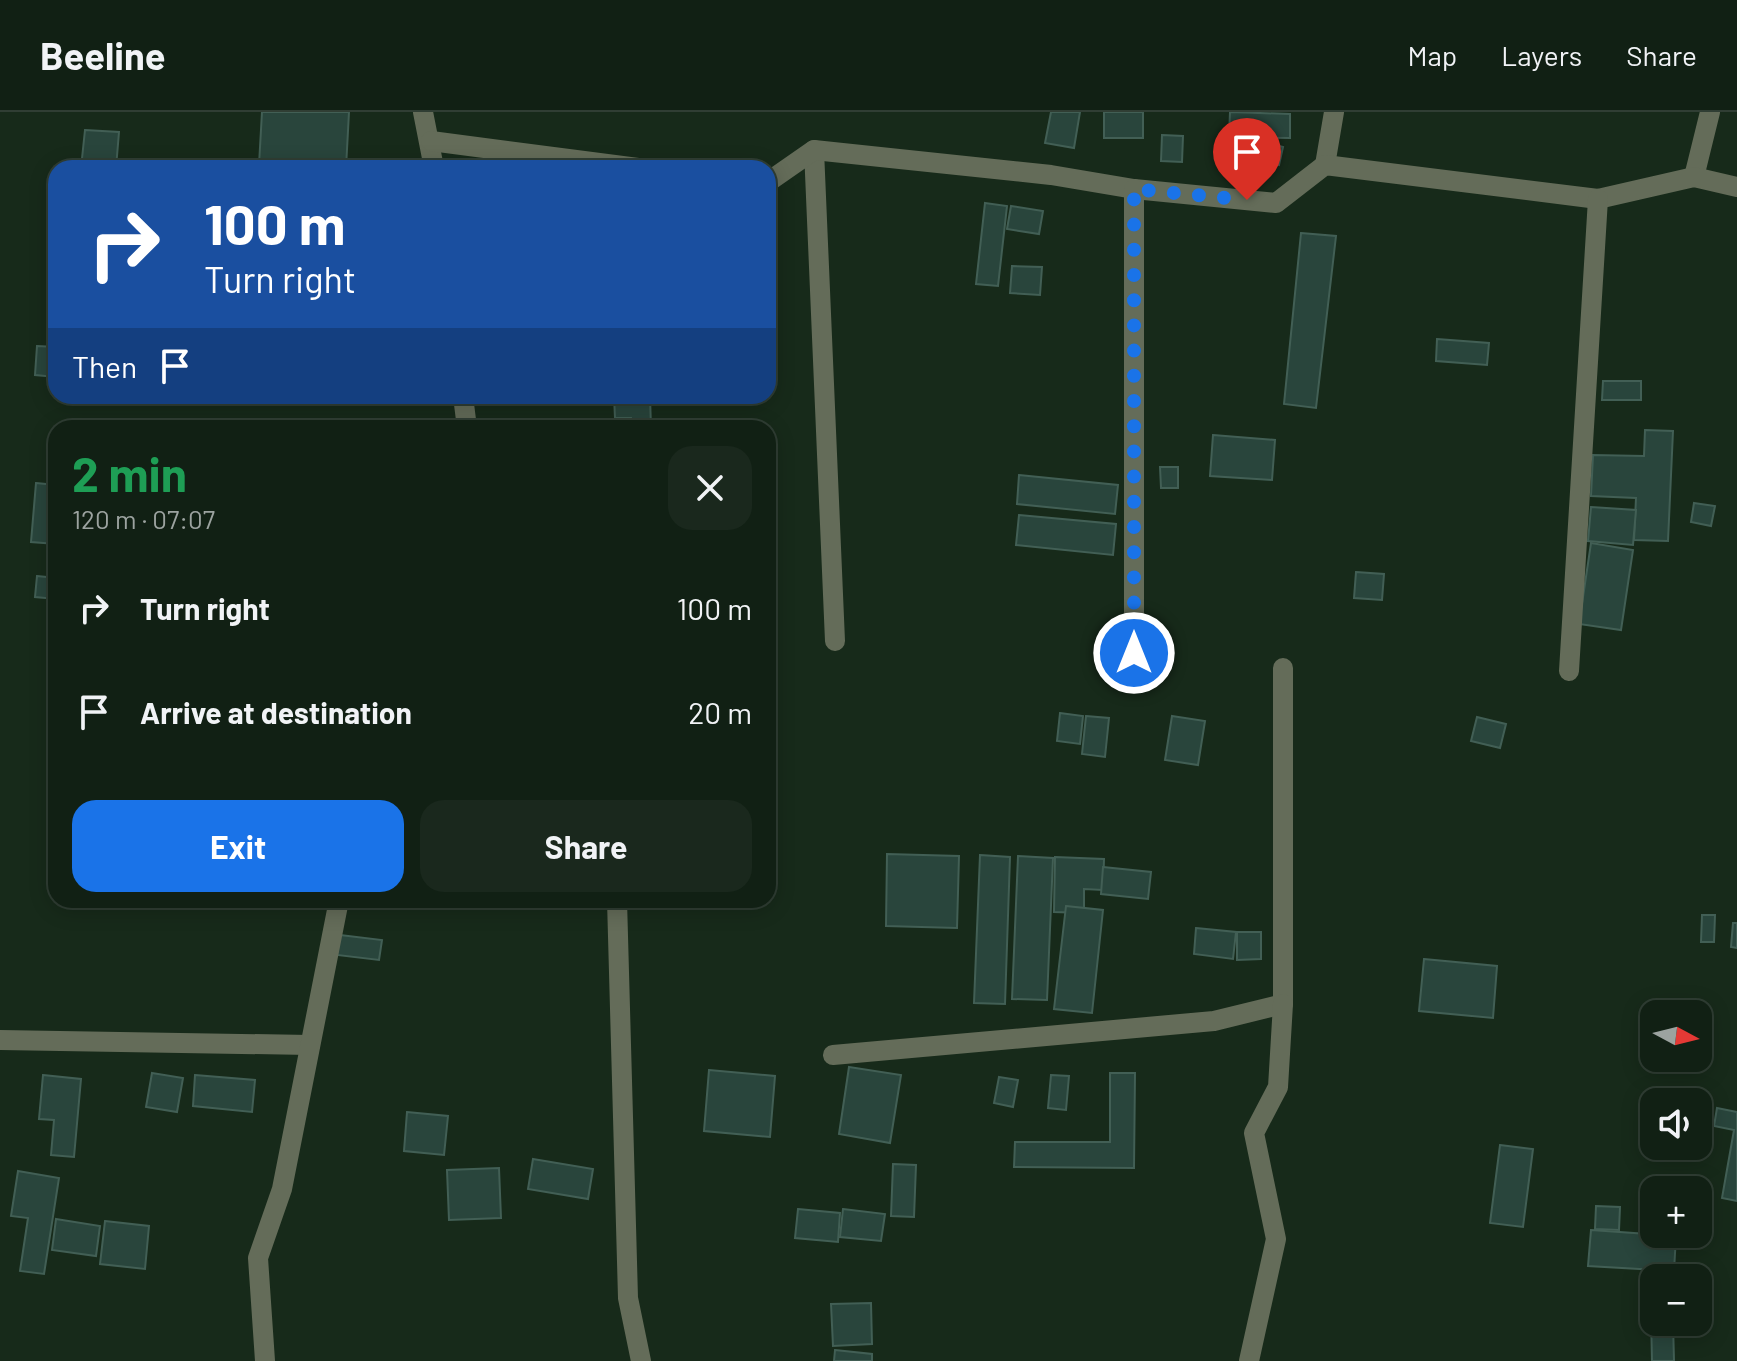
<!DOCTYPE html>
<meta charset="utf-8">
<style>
:root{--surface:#112014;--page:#1a281d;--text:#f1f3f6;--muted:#9ca3a0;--line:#303e34;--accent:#1a73e8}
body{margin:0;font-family:Barlow,sans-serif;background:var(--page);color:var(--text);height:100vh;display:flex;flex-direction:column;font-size:30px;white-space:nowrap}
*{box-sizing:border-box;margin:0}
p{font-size:26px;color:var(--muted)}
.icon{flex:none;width:44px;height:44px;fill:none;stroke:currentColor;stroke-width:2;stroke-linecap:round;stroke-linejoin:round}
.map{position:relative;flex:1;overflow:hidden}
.details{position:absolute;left:48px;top:308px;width:728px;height:488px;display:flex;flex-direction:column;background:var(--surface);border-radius:24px;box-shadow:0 4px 20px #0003,0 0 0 2px var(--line)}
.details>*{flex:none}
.banner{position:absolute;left:48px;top:48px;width:728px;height:244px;border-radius:24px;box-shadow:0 4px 20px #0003,0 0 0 2px var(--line);background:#1a4fa0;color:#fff;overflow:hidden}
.needle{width:52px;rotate:97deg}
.buttons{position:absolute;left:1640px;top:888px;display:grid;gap:16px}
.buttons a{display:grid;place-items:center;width:72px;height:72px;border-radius:16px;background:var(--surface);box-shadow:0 4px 20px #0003,0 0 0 2px var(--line);font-size:40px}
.pin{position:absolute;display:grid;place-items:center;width:68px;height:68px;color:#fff;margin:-82px -34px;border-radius:50% 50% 50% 0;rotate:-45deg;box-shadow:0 0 8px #0007}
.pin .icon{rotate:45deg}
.me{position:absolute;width:88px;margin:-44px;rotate:0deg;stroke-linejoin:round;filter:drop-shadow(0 0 6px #0008)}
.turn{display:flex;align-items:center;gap:28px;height:168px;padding:0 24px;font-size:36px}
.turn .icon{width:104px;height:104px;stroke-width:2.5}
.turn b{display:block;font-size:56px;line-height:68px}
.then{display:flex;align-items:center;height:76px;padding:0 24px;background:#0003;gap:16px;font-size:30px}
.round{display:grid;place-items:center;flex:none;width:84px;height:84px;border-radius:24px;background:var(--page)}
.summary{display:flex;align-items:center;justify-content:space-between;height:136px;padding:0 24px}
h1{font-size:48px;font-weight:700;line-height:60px;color:#1e9e55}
.cta{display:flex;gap:16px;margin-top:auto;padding:16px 24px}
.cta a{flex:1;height:92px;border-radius:24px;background:var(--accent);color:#fff;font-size:32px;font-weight:700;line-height:92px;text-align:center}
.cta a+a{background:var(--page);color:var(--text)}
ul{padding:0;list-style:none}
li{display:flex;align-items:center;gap:24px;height:104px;padding:0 24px}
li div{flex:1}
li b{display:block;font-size:30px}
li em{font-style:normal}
header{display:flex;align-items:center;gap:48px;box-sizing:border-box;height:112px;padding:0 40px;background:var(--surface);border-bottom:2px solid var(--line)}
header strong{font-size:38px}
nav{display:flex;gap:44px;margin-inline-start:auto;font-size:28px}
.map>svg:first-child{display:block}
.building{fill:#29453c;stroke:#425f55;stroke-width:2}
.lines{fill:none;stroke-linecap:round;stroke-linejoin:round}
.minor{stroke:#646c59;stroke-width:20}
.route{stroke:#1a73e8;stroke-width:14;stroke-dasharray:0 25.2}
</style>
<header>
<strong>Beeline</strong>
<nav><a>Map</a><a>Layers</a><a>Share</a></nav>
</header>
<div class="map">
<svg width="1737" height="1249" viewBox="0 0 1737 1249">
<rect width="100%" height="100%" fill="#172a1a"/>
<g class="building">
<path d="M262 0H349L346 56 259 53Z"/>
<path d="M1051 0H1080L1074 36 1045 31Z"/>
<rect x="1104" y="0" width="39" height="26"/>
<path d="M1230 0 1290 2V26L1229 25Z"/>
<path d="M85 18 119 20 116 56H81Z"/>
<path d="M1162 23 1183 24 1182 50 1161 49Z"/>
<path d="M1260 29 1283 35 1279 53 1255 47Z"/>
<path d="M378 48 406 51 405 56H378Z"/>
<path d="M985 91 1007 94 998 174 976 172Z"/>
<path d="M1011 94 1043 99 1039 122 1007 117Z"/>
<path d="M1301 121 1336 124 1316 296 1284 292Z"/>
<path d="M1012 154 1042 155 1040 183 1010 181Z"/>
<path d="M768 191H773L772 216H768Z"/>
<path d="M1437 227 1489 231 1487 253 1436 249Z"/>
<path d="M37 234 56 235V265L35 263Z"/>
<path d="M1603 269H1641V288H1602Z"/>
<path d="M614 284H650L651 316H632L631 306H615Z"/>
<path d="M629 310V316H605V311Z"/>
<path d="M526 311 600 312V316H526Z"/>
<path d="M1645 318 1673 319 1668 429 1634 428 1636 386 1591 384 1593 343 1644 344Z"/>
<path d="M1213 323 1275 328 1272 368 1210 364Z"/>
<path d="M1160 355H1178V376H1161Z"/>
<path d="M1019 363 1118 373 1115 402 1017 392Z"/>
<path d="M36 371 56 373V432L31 430Z"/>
<path d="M1694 391 1715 394 1711 414 1691 410Z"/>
<path d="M1591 395 1636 398 1633 433 1588 429Z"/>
<path d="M1019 403 1116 412 1113 443 1016 433Z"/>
<path d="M1591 431 1633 438 1621 518 1579 512Z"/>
<path d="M1356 460 1384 462 1382 488 1354 486Z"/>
<path d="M37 464 56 466V487L35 485Z"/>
<path d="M1060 601 1083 604 1080 632 1057 629Z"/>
<path d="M1086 604 1109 606 1105 645 1082 642Z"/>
<path d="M1172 604 1205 609 1198 653 1165 648Z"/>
<path d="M1477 605 1506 612 1500 636 1471 629Z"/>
<path d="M887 742 959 744 957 816 886 814Z"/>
<path d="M980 743 1010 745 1005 892 974 891Z"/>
<path d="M1018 744 1053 746 1047 888 1012 887Z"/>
<path d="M1055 745 1104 747 1103 778 1084 777V801L1054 800Z"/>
<path d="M1103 755 1151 760 1148 787 1101 782Z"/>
<path d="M1066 794 1103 798 1092 901 1054 897Z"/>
<path d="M1702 803H1715L1714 830H1701Z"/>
<path d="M1733 811H1737V836L1731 835Z"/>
<path d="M1196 816 1236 820 1233 847 1194 842Z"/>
<path d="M1237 820H1261V847L1237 848Z"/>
<path d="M340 823 382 828 379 848 337 843Z"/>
<path d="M1424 847 1497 854 1493 906 1419 899Z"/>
<path d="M849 955 901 963 890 1031 839 1022Z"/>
<path d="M709 958 775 964 770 1025 704 1019Z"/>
<path d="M152 961 183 966 177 1000 146 995Z"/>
<path d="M1110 961H1135L1134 1056 1014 1055 1015 1030H1110Z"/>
<path d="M43 963 81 967 74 1045 51 1043 54 1008 39 1007Z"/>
<path d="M195 963 255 968 252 1000 193 994Z"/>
<path d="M1051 963 1069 964 1066 998 1048 996Z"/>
<path d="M999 965 1018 968 1013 995 994 991Z"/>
<path d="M1717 996 1737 1000V1089L1722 1086 1734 1018 1714 1014Z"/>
<path d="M407 1000 448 1004 444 1043 404 1039Z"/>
<path d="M1500 1033 1533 1037 1523 1115 1490 1111Z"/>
<path d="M533 1047 593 1057 588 1087 528 1077Z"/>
<path d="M893 1052 916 1053 914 1105 891 1104Z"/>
<path d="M499 1056 501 1106 449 1108 447 1058Z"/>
<path d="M18 1059 59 1066 44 1162 20 1159 28 1106 11 1104Z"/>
<path d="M1596 1094 1620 1095 1619 1118 1595 1117Z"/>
<path d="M798 1097 840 1101 838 1130 795 1126Z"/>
<path d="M843 1097 885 1102 881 1129 840 1125Z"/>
<path d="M1698 1099 1699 1131H1682V1122H1698Z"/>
<path d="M56 1107 100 1114 96 1144 52 1138Z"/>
<path d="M105 1109 149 1114 145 1157 100 1152Z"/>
<path d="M1591 1118 1676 1124 1674 1159 1588 1154Z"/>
<path d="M871 1191 872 1232 833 1234 831 1192Z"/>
<path d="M1651 1204H1654V1210H1673L1674 1249H1652Z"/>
<path d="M835 1238 872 1242V1249H834Z"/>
</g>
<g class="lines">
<g class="minor">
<path d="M423 0 434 56"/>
<path d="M431 29 638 56"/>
<path d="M814 38 835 529"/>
<path d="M1325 53 1334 0"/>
<path d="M1694 65 1710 0"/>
<path d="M768 70 814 38 1051 63 1134 77 1276 91 1325 53 1598 87 1694 65 1737 75"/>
<path d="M1134 77V541"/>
<path d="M463 284 467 316"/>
<path d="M1569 559 1598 87"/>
<path d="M617 788 628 1186 641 1249"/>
<path d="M0 928 310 933"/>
<path d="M833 943 1214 909 1283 892V556"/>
<path d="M265 1249 258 1146 282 1077 339 788"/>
<path d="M1249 1249 1276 1127 1254 1021 1278 975 1283 892"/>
</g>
</g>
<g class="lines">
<path class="route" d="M1134 541V77L1247 88"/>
</g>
</svg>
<div class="buttons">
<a><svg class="needle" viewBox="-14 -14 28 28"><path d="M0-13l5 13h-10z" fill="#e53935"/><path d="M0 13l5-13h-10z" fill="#9ca3a0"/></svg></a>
<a><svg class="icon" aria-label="sound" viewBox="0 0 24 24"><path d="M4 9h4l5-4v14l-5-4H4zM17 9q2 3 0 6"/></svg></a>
<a>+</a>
<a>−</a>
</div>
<div class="pin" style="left:1247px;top:88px;background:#d93025"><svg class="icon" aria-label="arrive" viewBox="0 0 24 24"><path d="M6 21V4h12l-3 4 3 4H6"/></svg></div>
<svg class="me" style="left:1134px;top:541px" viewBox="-20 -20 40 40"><circle r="17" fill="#1a73e8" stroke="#fff" stroke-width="3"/><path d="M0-11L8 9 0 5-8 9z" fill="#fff"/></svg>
<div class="banner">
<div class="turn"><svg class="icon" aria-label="right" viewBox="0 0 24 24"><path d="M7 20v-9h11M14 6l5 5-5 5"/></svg><div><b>100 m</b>Turn right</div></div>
<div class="then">Then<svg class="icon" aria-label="arrive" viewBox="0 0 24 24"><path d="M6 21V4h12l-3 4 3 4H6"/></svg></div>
</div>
<section class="details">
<div class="summary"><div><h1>2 min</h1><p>120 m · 07:07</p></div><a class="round"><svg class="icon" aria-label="close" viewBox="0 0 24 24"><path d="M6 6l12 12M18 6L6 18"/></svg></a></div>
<ul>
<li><svg class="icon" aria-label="right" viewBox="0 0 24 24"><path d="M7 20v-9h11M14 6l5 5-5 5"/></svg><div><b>Turn right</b></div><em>100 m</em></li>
<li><svg class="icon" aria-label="arrive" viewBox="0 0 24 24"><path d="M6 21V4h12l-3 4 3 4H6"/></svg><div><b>Arrive at destination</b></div><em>20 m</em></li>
</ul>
<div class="cta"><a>Exit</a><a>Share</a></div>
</section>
</div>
